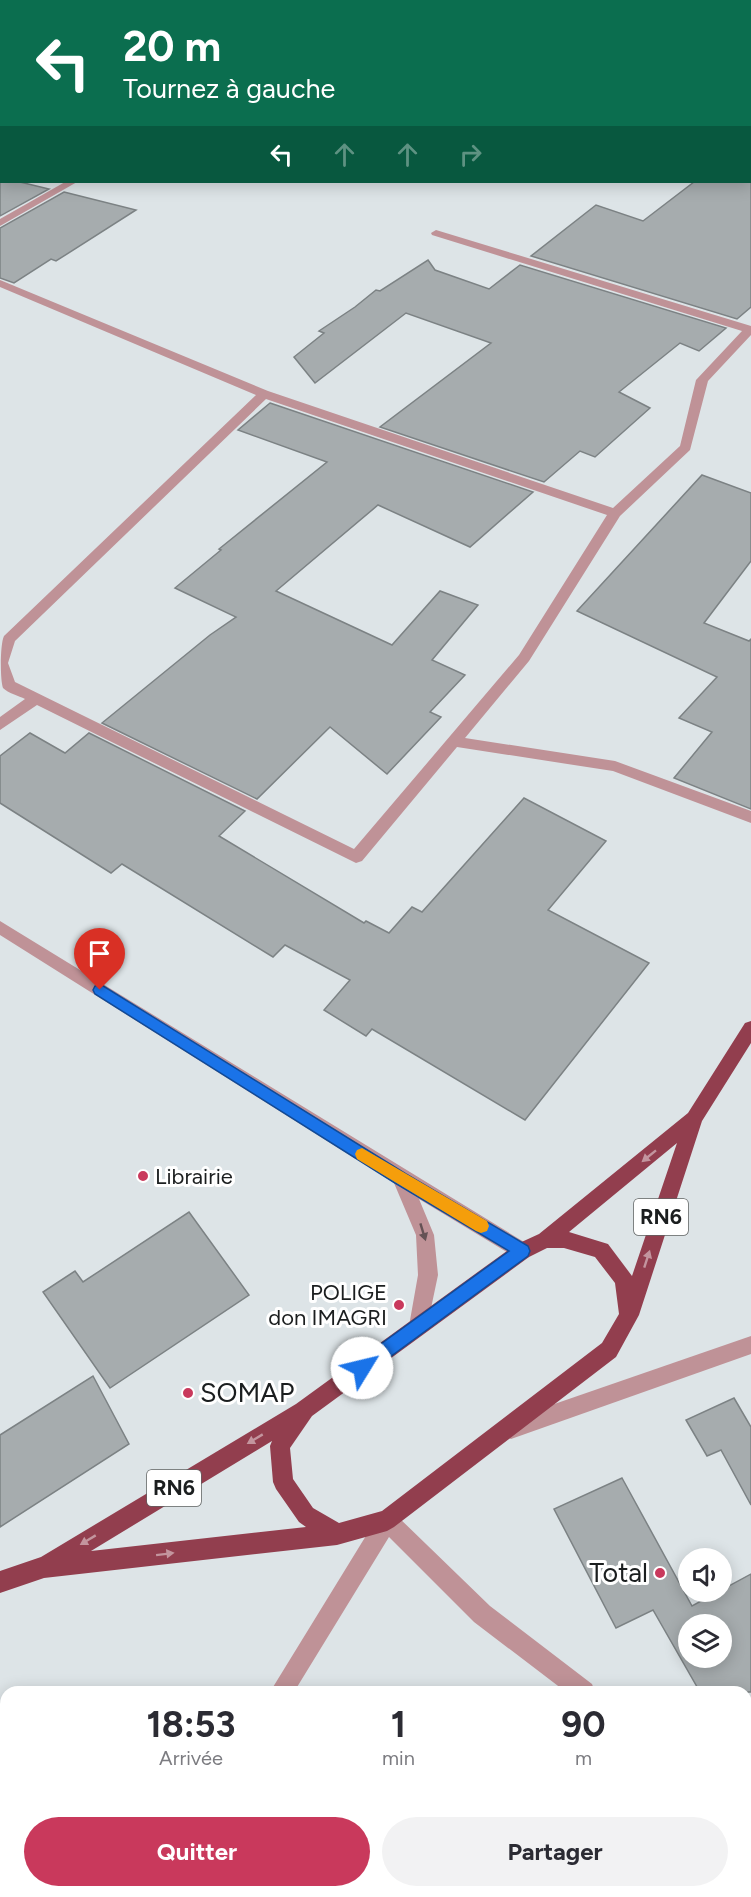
<!DOCTYPE html>
<html lang="fr">
<meta charset="utf-8">
<style>
:root{--surface:#fff;--page:#f2f2f3;--text:#2b2b33;--muted:#7c7c81;--accent:#c9395c}
body{margin:0;font-family:Figtree,sans-serif;background:var(--page);color:var(--text);height:100vh;display:flex;flex-direction:column;font-size:22px;white-space:nowrap}
*{box-sizing:border-box;margin:0}
p{font-size:20px;color:var(--muted)}
.icon{flex:none;width:33px;height:33px;fill:none;stroke:currentColor;stroke-width:2;stroke-linecap:round;stroke-linejoin:round}
.map{position:relative;flex:1;overflow:hidden}
.drawer{position:absolute;left:0px;top:1686px;width:752px;height:212px;display:flex;flex-direction:column;background:var(--surface);border-radius:18px 18px 0 0;box-shadow:0 3px 15px #0003}
.drawer>*{flex:none}
.guide{position:absolute;left:0px;top:0px;width:752px;height:183px;box-shadow:0 3px 15px #0003;background:#0b6e4f;color:#fff;overflow:hidden}
.tools{position:absolute;left:678px;top:1548px;display:grid;gap:12px}
.tools a{display:grid;place-items:center;width:54px;height:54px;border-radius:50%;background:var(--surface);box-shadow:0 3px 15px #0003;font-size:30px}
.pin{position:absolute;display:grid;place-items:center;width:51px;height:51px;color:#fff;margin:-62px -26px;border-radius:50% 50% 50% 0;rotate:-45deg;box-shadow:0 0 6px #0007}
.pin .icon{rotate:45deg}
.me{position:absolute;width:66px;margin:-33px;rotate:54deg;stroke-linejoin:round;filter:drop-shadow(0 0 4px #0008)}
.turn{display:flex;align-items:center;gap:21px;height:126px;padding:0 24px;font-size:27px}
.turn .icon{width:78px;height:78px;stroke-width:2.5}
.turn b{display:block;font-size:42px;line-height:51px}
.lanes{display:flex;align-items:center;height:57px;padding:0 24px;background:#0003;justify-content:center;gap:30px;direction:ltr}
.lanes .off{opacity:.35}
.eta{display:flex;justify-content:space-evenly;align-items:center;height:102px;text-align:center}
.eta b{font-size:36px;font-weight:700;line-height:42px}
.action{display:flex;gap:12px;margin-top:auto;padding:12px 24px}
.action a{flex:1;height:69px;border-radius:36px;background:var(--accent);color:#fff;font-size:24px;font-weight:700;line-height:69px;text-align:center}
.action a+a{background:var(--page);color:var(--text)}
.map>svg:first-child{display:block}
.green{fill:#63cae4}
.building{fill:#a6acae;stroke:#7c8284;stroke-width:1.5;fill-rule:evenodd}
.lines{fill:none;stroke-linecap:round;stroke-linejoin:round}
.minor{fill:#bf9297;fill-rule:evenodd}
.tertiary{fill:#bf9297;fill-rule:evenodd}
.trunk{fill:#923e4e;fill-rule:evenodd}
.oneway{fill:#c3959e}
.oneway2{fill:#655255}
.route{fill:#1a73e8;stroke:#114b97;stroke-width:1.5}
.slow{fill:#f59e0b}
.poi-dot{fill:#c9395c;stroke:#fff;stroke-width:2}
.labels{text-anchor:middle;stroke-width:6;stroke-linejoin:round;paint-order:stroke}
.shield{fill:#fff;stroke:#5f6262;stroke-width:1.5}
.shield-label{font-size:21px;font-weight:bold;fill:#1b1e1f}
.poi-label{font-size:22px;fill:#1b1e1f;stroke:#fff;text-anchor:start}
.near-poi-label{font-size:27px;fill:#1b1e1f;stroke:#fff;text-anchor:start}
</style>
<div class="map">
<svg width="751" height="1897" viewBox="0 0 751 1897">
<rect width="100%" height="100%" fill="#dde4e7"/>
<path class="green" d="M43 0H296L47 2Z"/>
<g class="building">
<path d="M0 177 2 182H20L49 189 0 216Z"/>
<path d="M694 182H751V307L737 319 531 256 596 205 643 221Z"/>
<path d="M64 192 136 210 56 261 51 259 14 283 0 278V228Z"/>
<path d="M428 260 435 270 489 289 520 265 726 328 699 351 680 343 619 392 650 408 595 457 580 451 544 482 380 427 491 343 406 313 315 383 294 357 324 333 319 331 355 307 376 290 380 291Z"/>
<path d="M270 403 533 492 470 547 378 505 276 591 392 645 440 591 478 605 432 660 465 675 430 712 441 717 387 774 330 727 257 799 102 723 210 635 236 617 175 588 221 550 219 549 327 462 238 430Z"/>
<path d="M702 475 751 493V561L704 623 749 641 751 639V809L674 778 712 732 679 718 717 677 577 611Z"/>
<path d="M30 733 65 753 89 733 245 811 219 836 364 923 366 921 389 933 412 907 422 912 524 798 606 841 548 910 649 963 525 1120 372 1029 366 1036 324 1010 350 980 285 945 273 957 122 864 111 873 0 803V756Z"/>
<path d="M189 1212 249 1295 110 1388 43 1292 75 1271 83 1282Z"/>
<path d="M93 1376 129 1444 0 1527V1435Z"/>
<path d="M734 1398 751 1427V1505L721 1450 707 1456 686 1420Z"/>
<path d="M622 1478 692 1606 751 1574V1692H700L653 1610 616 1628 554 1509ZM688 1624H722V1658H688Z"/>
</g>
<g class="lines">
<g class="minor">
<path d="M9 0H20L21 2H10Z"/>
<path d="M363 0H372L362 2Z"/>
<path d="M2 32V38L0 39V33Z"/>
<path d="M65 182H77L0 226V219Z"/>
<path d="M436 230 751 326V335L708 381 690 450 620 516 529 661 465 738 615 761 751 811V823L613 771 457 747 362 861 356 863 37 705 0 730V717L25 699C19 696 8 693 3 688 0 680 0 644 4 636L256 395 0 287V280L268 391 613 508 680 446 696 380 742 331 432 235 431 233ZM266 399 607 515 519 655 354 849 15 682 8 663 15 641Z"/>
<path d="M387 1509 394 1513 490 1606 592 1684 595 1692H566L474 1622 389 1537 294 1692H270L380 1513Z"/>
<path d="M746 1804 751 1806V1832L746 1830Z"/>
<path d="M134 1892H159L157 1897H132Z"/>
</g>
<g class="tertiary">
<path d="M0 921 529 1245 531 1251 529 1257 522 1260 515 1257 419 1199 434 1235 438 1275 426 1332 419 1335 412 1332 409 1326 418 1275 416 1235 394 1183 0 935Z"/>
<path d="M751 1336V1354L511 1439 504 1436 501 1429 504 1422 511 1419Z"/>
</g>
<path class="trunk" d="M751 1021V1043L702 1121 639 1315 616 1357 394 1527 387 1531 337 1545 44 1578 0 1593V1571L41 1557 296 1404 515 1245 539 1234 688 1113 745 1023ZM677 1143 632 1276 608 1244 569 1232ZM547 1248H564L595 1257 615 1283 619 1314 602 1343 382 1511 339 1523 313 1508 293 1479 290 1448 312 1416 529 1257ZM272 1441 270 1446 273 1482 276 1489 299 1522 306 1527 91 1551Z"/>
</g>
<defs><path id="oneway-solid" d="M-6-.8H1V-3.2L6.5 0L1 3.2V.8H-6Z" transform="scale(1.5)"/></defs>
<g class="oneway">
<use href="#oneway-solid" transform="translate(649 1156) rotate(141)"/>
<use href="#oneway-solid" transform="translate(647 1259) rotate(-72)"/>
<use href="#oneway-solid" transform="translate(255 1439) rotate(149)"/>
<use href="#oneway-solid" transform="translate(88 1540) rotate(149)"/>
<use href="#oneway-solid" transform="translate(165 1554) rotate(-7)"/>
</g>
<use class="oneway2" href="#oneway-solid" transform="translate(423 1232) rotate(73)"/>
<path class="route" d="M100 984 406 1174 528 1246 530 1251 528 1256 368 1373 362 1376 356 1373 354 1368 356 1362 509 1251 395 1183 95 994 93 990 95 986Z"/>
<path class="slow" d="M362 1148 487 1221 489 1226 487 1231 481 1233 476 1231 357 1159 355 1154 357 1150Z"/>
<g class="poi-dot">
<circle cx="143" cy="1176" r="6"/>
<circle cx="399" cy="1305" r="6"/>
<circle cx="188" cy="1393" r="6"/>
<circle cx="660" cy="1573" r="6"/>
</g>
<g class="labels">
<g class="shield">
<rect x="634" y="1199" width="54" height="36" rx="4.5"/>
<rect x="147" y="1470" width="54" height="36" rx="4.5"/>
</g>
<g class="shield-label">
<text x="661" y="1224">RN6</text>
<text x="174" y="1495">RN6</text>
</g>
<g class="poi-label">
<text x="155" y="1184">Librairie</text>
<text x="387" y="1300" text-anchor="end">POLIGE<tspan x="387" dy="25">don IMAGRI</tspan></text>
</g>
<g class="near-poi-label">
<text x="200" y="1402">SOMAP</text>
<text x="648" y="1582" text-anchor="end">Total</text>
</g>
</g>
</svg>
<div class="tools">
<a><svg class="icon" aria-label="sound" viewBox="0 0 24 24"><path d="M4 9h4l5-4v14l-5-4H4zM17 9q2 3 0 6"/></svg></a>
<a><svg class="icon" aria-label="layers" viewBox="0 0 24 24"><path d="M12 4l9 5-9 5-9-5zM3 14l9 5 9-5"/></svg></a>
</div>
<div class="pin" style="left:100px;top:990px;background:#d93025"><svg class="icon" aria-label="arrive" viewBox="0 0 24 24"><path d="M6 21V4h12l-3 4 3 4H6"/></svg></div>
<svg class="me" style="left:362px;top:1368px" viewBox="-20 -20 40 40"><circle r="19" fill="#fff"/><path d="M0-13L10 11 0 6-10 11z" fill="#1a73e8"/></svg>
<div class="guide">
<div class="turn"><svg class="icon" aria-label="left" viewBox="0 0 24 24"><path d="M17 20v-9H6M10 6l-5 5 5 5"/></svg><div><b>20 m</b>Tournez à gauche</div></div>
<div class="lanes"><svg class="icon" aria-label="left" viewBox="0 0 24 24"><path d="M17 20v-9H6M10 6l-5 5 5 5"/></svg><svg class="icon off" aria-label="ahead" viewBox="0 0 24 24"><path d="M12 20V5M6 11l6-6 6 6"/></svg><svg class="icon off" aria-label="ahead" viewBox="0 0 24 24"><path d="M12 20V5M6 11l6-6 6 6"/></svg><svg class="icon off" aria-label="right" viewBox="0 0 24 24"><path d="M7 20v-9h11M14 6l5 5-5 5"/></svg></div>
</div>
<section class="drawer">
<div class="eta">
<div><b>18:53</b><p>Arrivée</p></div>
<div><b>1</b><p>min</p></div>
<div><b>90</b><p>m</p></div>
</div>
<div class="action"><a>Quitter</a><a>Partager</a></div>
</section>
</div>
